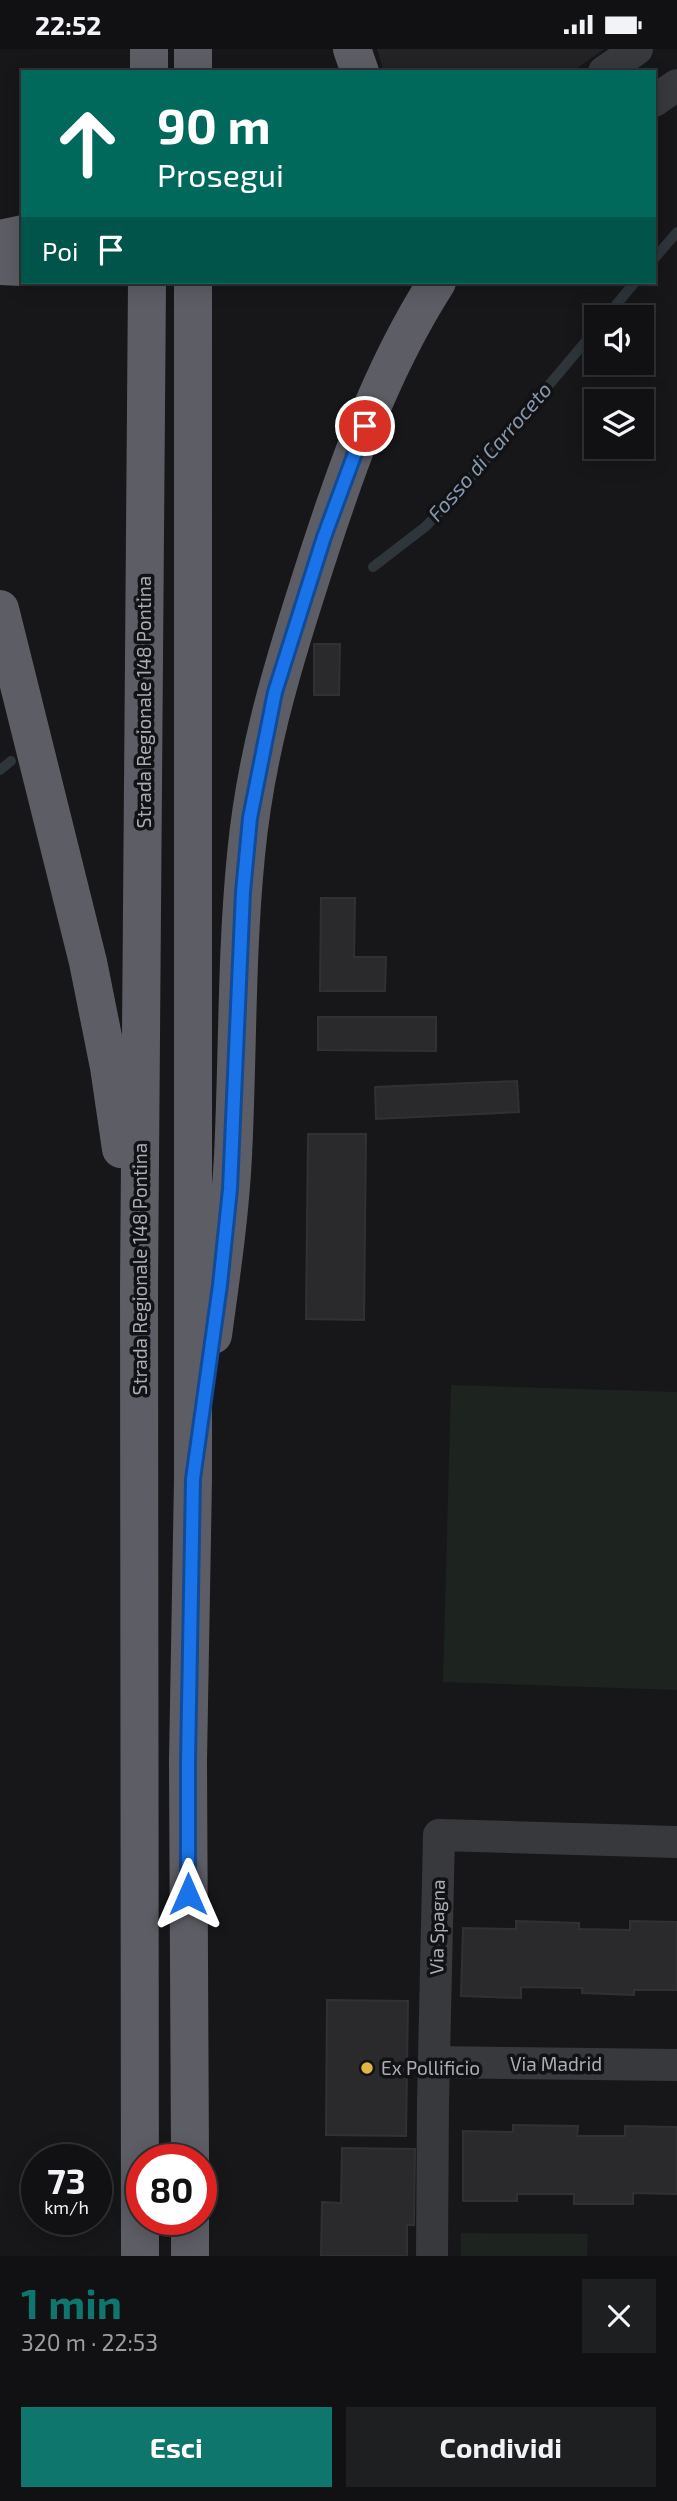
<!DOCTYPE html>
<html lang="it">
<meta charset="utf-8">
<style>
:root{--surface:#111113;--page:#1e1f21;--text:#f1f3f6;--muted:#9c9da0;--line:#303133;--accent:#0f766e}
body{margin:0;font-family:"Exo 2",sans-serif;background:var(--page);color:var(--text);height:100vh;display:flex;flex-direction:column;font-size:26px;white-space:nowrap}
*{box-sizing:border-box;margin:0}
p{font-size:23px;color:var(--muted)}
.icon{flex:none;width:38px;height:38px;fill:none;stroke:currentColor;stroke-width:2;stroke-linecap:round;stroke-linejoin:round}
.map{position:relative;height:2207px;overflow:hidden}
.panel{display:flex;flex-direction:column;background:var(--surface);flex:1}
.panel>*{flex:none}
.hud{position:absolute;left:21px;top:21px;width:635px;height:214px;border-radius:0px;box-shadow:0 4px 18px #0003,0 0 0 2px var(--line);background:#00695c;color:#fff;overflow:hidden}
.controls{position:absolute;left:584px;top:256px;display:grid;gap:14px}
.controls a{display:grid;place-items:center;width:70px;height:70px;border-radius:0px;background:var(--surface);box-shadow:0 4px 18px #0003,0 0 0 2px var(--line);font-size:35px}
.speed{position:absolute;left:21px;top:2095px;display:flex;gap:14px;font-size:35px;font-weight:700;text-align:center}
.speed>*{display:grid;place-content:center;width:91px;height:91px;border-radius:50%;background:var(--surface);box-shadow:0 4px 18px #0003,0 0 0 2px var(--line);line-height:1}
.speed small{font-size:18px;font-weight:400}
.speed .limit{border:10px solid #d22;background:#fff;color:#111}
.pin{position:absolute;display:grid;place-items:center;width:60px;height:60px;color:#fff;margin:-30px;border:4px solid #fff;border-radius:50%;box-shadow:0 2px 7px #0007}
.me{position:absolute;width:77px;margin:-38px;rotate:0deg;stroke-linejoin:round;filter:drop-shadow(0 0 5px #0008)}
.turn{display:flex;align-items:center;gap:24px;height:147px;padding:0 21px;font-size:32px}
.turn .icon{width:91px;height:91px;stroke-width:2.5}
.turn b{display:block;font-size:49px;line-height:60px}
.then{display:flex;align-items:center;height:66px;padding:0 21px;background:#0003;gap:14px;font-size:26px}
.round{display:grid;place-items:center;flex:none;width:74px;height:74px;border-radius:0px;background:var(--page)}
.summary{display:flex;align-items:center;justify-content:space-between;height:119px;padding:0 21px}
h1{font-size:42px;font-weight:700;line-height:52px;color:var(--accent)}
.cta{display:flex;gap:14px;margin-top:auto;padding:14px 21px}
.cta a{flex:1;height:80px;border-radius:0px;background:var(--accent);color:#fff;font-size:28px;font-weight:700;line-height:80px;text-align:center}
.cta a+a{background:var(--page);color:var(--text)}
.status{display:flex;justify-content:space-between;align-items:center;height:49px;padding:0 35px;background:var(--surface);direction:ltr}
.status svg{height:19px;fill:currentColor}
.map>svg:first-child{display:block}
.built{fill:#232325}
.green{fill:#1d231f}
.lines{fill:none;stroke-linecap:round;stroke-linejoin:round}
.stream{stroke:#2e353b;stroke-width:10}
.building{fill:#2a2a2c;stroke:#313134;stroke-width:2}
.minor{stroke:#38393d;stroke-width:32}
.trunk{stroke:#5d5e65;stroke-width:38}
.route-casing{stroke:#114b97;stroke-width:18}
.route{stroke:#1a73e8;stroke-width:12}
.poi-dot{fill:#e1b647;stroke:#121214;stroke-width:2.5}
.labels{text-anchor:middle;stroke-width:7;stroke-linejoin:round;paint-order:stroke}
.street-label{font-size:19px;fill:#aaadb7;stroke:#121214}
.poi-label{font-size:19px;fill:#aaadb7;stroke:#121214;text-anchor:start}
.water-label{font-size:21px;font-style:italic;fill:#8599af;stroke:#121214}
</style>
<div class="status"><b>22:52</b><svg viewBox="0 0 49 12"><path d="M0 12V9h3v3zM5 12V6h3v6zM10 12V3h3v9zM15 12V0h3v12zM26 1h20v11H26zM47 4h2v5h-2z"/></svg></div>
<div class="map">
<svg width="677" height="2207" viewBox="0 0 677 2207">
<rect width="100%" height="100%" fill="#171719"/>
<path class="built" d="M377 0H604L572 23H384Z"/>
<g class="green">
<path d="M451 1336 677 1343V1641L443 1633Z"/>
<path d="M461 2184 588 2185 587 2207H461Z"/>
</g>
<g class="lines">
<g class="stream">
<path d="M654 210 677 183"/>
<path d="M606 268 635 233"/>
<path d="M373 518 425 478 457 445 597 279"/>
<path d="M0 721 11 712"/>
</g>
</g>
<g class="building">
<path d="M314 595H340L339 646H314Z"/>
<path d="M321 849H355L354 908H386L385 942H320Z"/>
<path d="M318 968H436V1002L318 1001Z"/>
<path d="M517 1032 519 1063 376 1070 375 1038Z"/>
<path d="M308 1085H366L364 1271 306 1270Z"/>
<path d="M516 1872 579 1874V1880L630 1881V1872L677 1873V1941H634V1946L582 1944V1939L521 1938V1949L461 1947 463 1879 516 1880Z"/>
<path d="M327 1951 408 1952 406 2087 326 2086Z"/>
<path d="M513 2076 578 2077 577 2087H625V2077L677 2078V2145L633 2144V2155H574V2145H517V2152H463V2082L513 2083Z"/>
<path d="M342 2099 415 2100 414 2176H407V2207H321L322 2153 341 2154Z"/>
</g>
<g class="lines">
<g class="minor">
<path d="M604 23 637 0"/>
<path d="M654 52 677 36"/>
<path d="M434 2013 677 2016"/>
<path d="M432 2207 433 2054 439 1786 677 1793"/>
</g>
<g class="trunk">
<path d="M193 0V23"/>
<path d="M352 0 360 23"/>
<path d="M149 23V0"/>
<path d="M0 190 23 185"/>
<path d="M0 217 23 218"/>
<path d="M0 560 88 913 109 1018 121 1100"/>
<path d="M213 1286C221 1227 230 1167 233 1107 238 1006 236 906 246 806 255 710 280 625 309 535 342 431 378 325 437 233"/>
<path d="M190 2110 188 1712 193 1430V233"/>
<path d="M190 2170V2207"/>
<path d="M140 2207 139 1238 147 233"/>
</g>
</g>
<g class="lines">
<defs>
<path id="route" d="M188 1845V1712L193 1430 220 1236 230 1140 243 843 250 769 275 643 324 488 365 377"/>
</defs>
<use href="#route" class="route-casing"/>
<use href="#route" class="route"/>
</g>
<circle class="poi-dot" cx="367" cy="2019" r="7"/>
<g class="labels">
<g class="street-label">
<text transform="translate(144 653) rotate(-90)" y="7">Strada Regionale 148 Pontina</text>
<text transform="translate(140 1220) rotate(-90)" y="7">Strada Regionale 148 Pontina</text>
<text transform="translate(437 1878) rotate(-89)" y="7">Via Spagna</text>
<text x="556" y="2022">Via Madrid</text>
</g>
<g class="poi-label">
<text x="381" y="2026">Ex Pollificio</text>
</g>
<g class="water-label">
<text transform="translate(490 403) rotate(-49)" y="7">Fosso di Carroceto</text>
</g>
</g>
</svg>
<div class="controls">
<a><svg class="icon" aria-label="sound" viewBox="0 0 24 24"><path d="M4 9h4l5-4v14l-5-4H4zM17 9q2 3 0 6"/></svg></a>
<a><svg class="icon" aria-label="layers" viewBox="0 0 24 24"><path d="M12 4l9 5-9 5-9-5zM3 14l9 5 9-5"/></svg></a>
</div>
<div class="speed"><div>73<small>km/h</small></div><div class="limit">80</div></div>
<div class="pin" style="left:365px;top:377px;background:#d93025"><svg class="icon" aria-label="arrive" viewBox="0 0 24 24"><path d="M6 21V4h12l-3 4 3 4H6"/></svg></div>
<svg class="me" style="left:188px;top:1845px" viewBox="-20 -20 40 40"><path d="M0-17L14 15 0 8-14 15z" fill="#1a73e8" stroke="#fff" stroke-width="4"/></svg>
<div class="hud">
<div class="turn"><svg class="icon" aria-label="ahead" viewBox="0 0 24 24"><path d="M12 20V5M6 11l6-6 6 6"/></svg><div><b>90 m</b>Prosegui</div></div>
<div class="then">Poi<svg class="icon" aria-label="arrive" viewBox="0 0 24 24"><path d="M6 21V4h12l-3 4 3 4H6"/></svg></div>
</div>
</div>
<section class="panel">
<div class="summary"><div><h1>1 min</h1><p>320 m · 22:53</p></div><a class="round"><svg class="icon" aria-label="close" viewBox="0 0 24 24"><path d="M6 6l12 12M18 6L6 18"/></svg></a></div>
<div class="cta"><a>Esci</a><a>Condividi</a></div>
</section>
